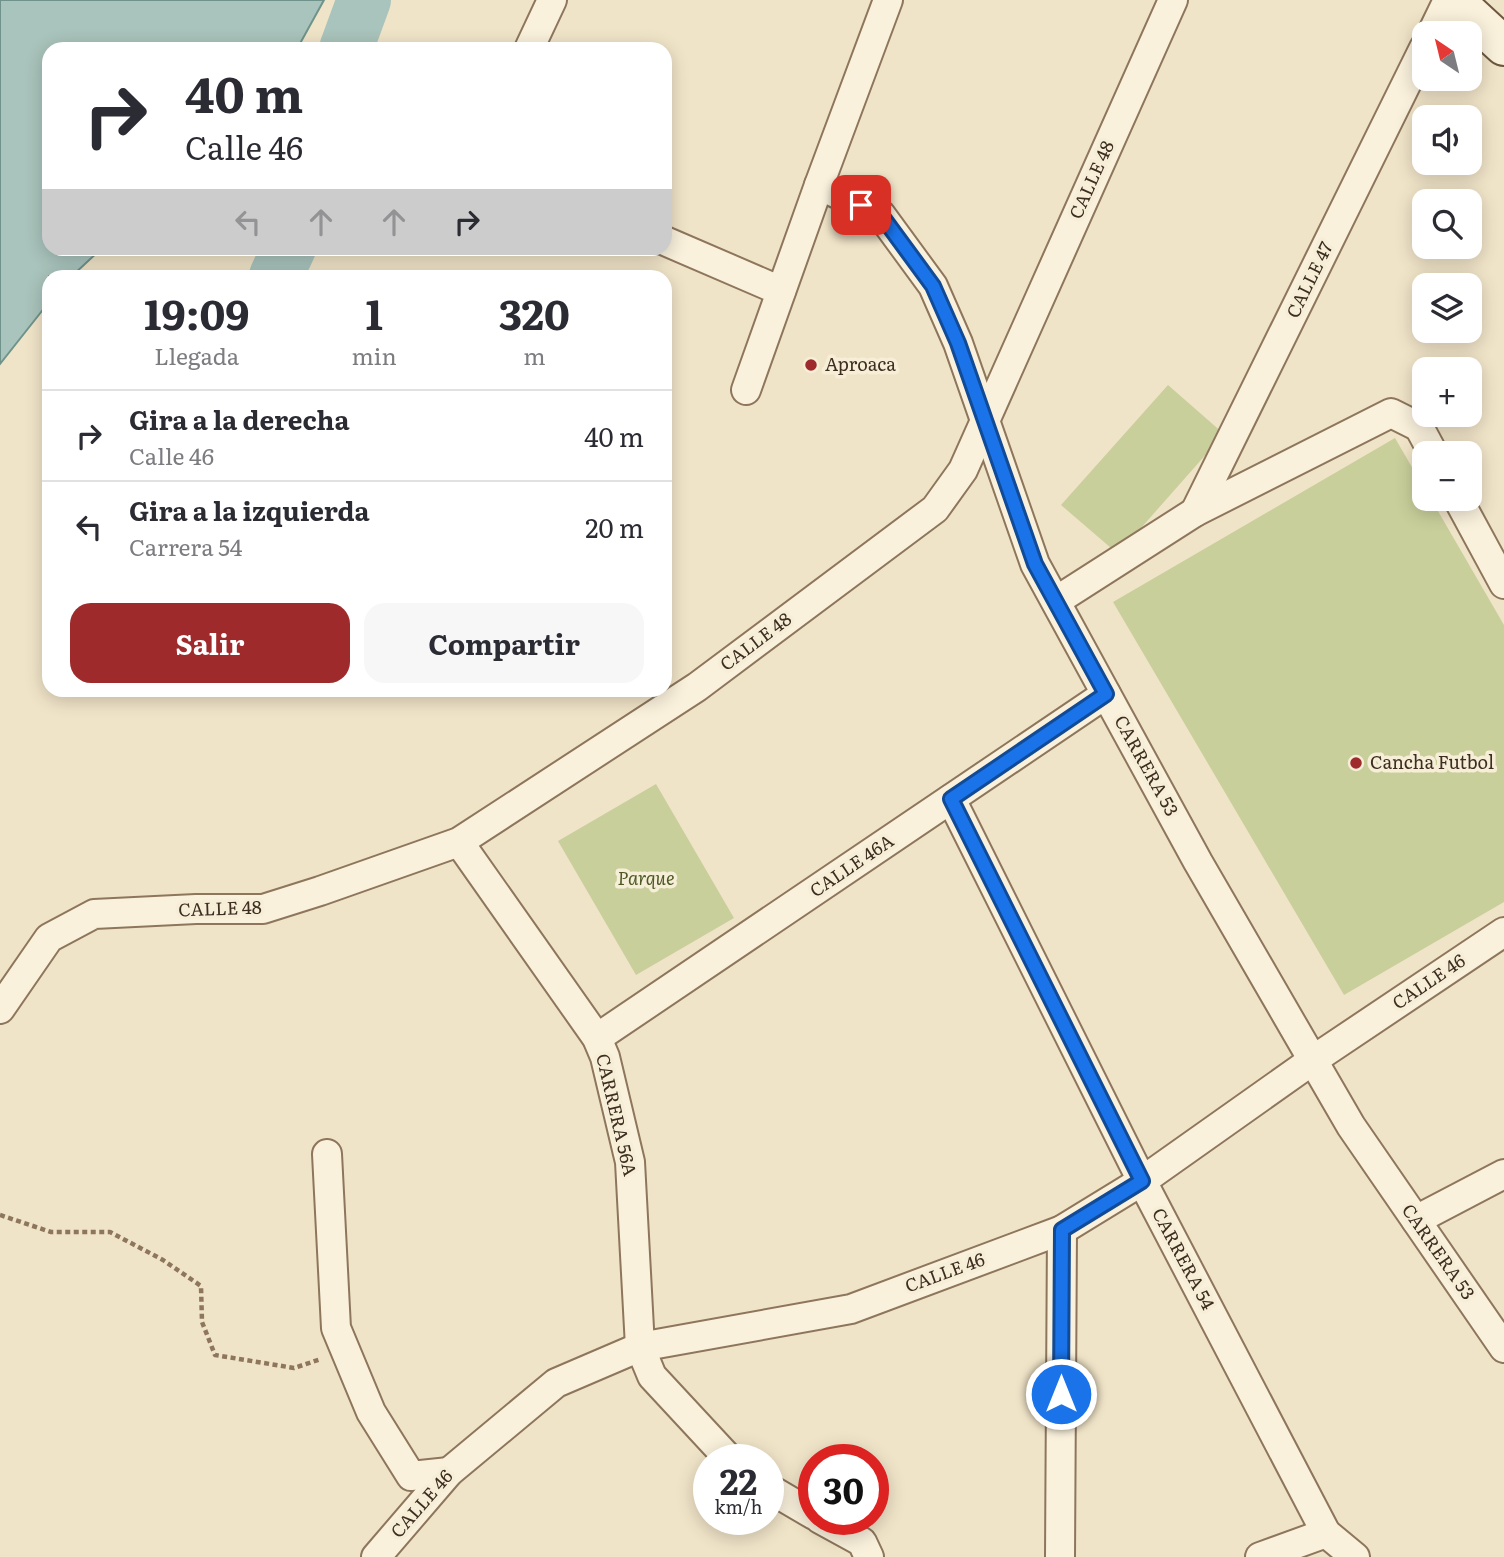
<!DOCTYPE html>
<html lang="es">
<meta charset="utf-8">
<style>
:root{--surface:#fff;--page:#f7f7f7;--text:#2b2b33;--muted:#7c7c81;--line:#e1e1e2;--accent:#9e2a2b}
body{margin:0;font-family:Literata,serif;background:var(--page);color:var(--text);height:100vh;display:flex;flex-direction:column;font-size:26px;white-space:nowrap}
*{box-sizing:border-box;margin:0}
p{font-size:23px;color:var(--muted)}
.icon{flex:none;width:38px;height:38px;fill:none;stroke:currentColor;stroke-width:2;stroke-linecap:round;stroke-linejoin:round}
.map{position:relative;flex:1;overflow:hidden}
.details{position:absolute;left:42px;top:270px;width:630px;height:427px;display:flex;flex-direction:column;background:var(--surface);border-radius:21px;box-shadow:0 4px 18px #0003}
.details>*{flex:none}
.guide{position:absolute;left:42px;top:42px;width:630px;height:214px;border-radius:21px;box-shadow:0 4px 18px #0003;background:#fff;color:var(--text);overflow:hidden}
.needle{width:46px;rotate:325deg}
.controls{position:absolute;left:1412px;top:21px;display:grid;gap:14px}
.controls a{display:grid;place-items:center;width:70px;height:70px;border-radius:14px;background:var(--surface);box-shadow:0 4px 18px #0003;font-size:35px}
.speed{position:absolute;left:693px;top:1444px;display:flex;gap:14px;font-size:35px;font-weight:700;text-align:center}
.speed>*{display:grid;place-content:center;width:91px;height:91px;border-radius:50%;background:var(--surface);box-shadow:0 4px 18px #0003;line-height:1}
.speed small{font-size:18px;font-weight:400}
.speed .limit{border:10px solid #d22;background:#fff;color:#111}
.pin{position:absolute;display:grid;place-items:center;width:60px;height:60px;color:#fff;margin:-30px;border-radius:14px;box-shadow:0 4px 10px #0006}
.me{position:absolute;width:77px;margin:-38px;rotate:0deg;stroke-linejoin:round;filter:drop-shadow(0 0 5px #0008)}
.turn{display:flex;align-items:center;gap:24px;height:147px;padding:0 28px;font-size:32px}
.turn .icon{width:91px;height:91px;stroke-width:2.5}
.turn b{display:block;font-size:49px;line-height:60px}
.lanes{display:flex;align-items:center;height:66px;padding:0 28px;background:#0003;justify-content:center;gap:35px;direction:ltr}
.lanes .off{opacity:.35}
.eta{display:flex;justify-content:space-evenly;align-items:center;height:119px;text-align:center}
.eta b{font-size:42px;font-weight:700;line-height:49px}
.action{display:flex;gap:14px;margin-top:auto;padding:14px 28px}
.action a{flex:1;height:80px;border-radius:21px;background:var(--accent);color:#fff;font-size:28px;font-weight:700;line-height:80px;text-align:center}
.action a+a{background:var(--page);color:var(--text)}
ul{padding:0;list-style:none}
li{display:flex;align-items:center;gap:21px;height:91px;padding:0 28px;border-top:2px solid var(--line)}
li div{flex:1}
li b{display:block;font-size:26px}
li em{font-style:normal}
.map>svg:first-child{display:block}
.green{fill:#c9cf9b}
.water{fill:#a9c4bc;stroke:#6f938a;stroke-width:2}
.lines{fill:none;stroke-linecap:round;stroke-linejoin:round}
.river{stroke:#a9c4bc;stroke-width:54}
.street-casing{stroke:#8d765c;stroke-width:32}
.secondary-casing{stroke:#6f573f;stroke-width:42}
.path{stroke:#8d765c;stroke-width:4.5;stroke-dasharray:5 3.5;stroke-linecap:butt}
.street{stroke:#faf1dc;stroke-width:28}
.secondary{stroke:#faf1dc;stroke-width:38}
.route-casing{stroke:#114b97;stroke-width:18}
.route{stroke:#1a73e8;stroke-width:12}
.poi-dot{fill:#9e2a2b;stroke:#f7eed8;stroke-width:2.5}
.labels{text-anchor:middle;stroke-width:7;stroke-linejoin:round;paint-order:stroke}
.street-label{font-size:18px;fill:#3d2e20;stroke:#f7eed8}
.poi-label{font-size:18px;fill:#3d2e20;stroke:#f7eed8;text-anchor:start}
.park-label{font-size:18px;font-style:italic;fill:#4d5a26;stroke:#f7eed8}
</style>
<div class="map">
<svg width="1504" height="1557" viewBox="0 0 1504 1557">
<rect width="100%" height="100%" fill="#f0e4c8"/>
<g class="green">
<path d="M1168 385 1224 434 1118 554 1061 505Z"/>
<path d="M1395 438 1424 488V499H1431L1504 625V902L1344 995 1113 602Z"/>
<path d="M656 784 734 918 636 975 558 841Z"/>
</g>
<path class="water" d="M0 0H324L297 49H49V248L101 249 72 276H49V302L0 364Z"/>
<g class="lines">
<g class="river">
<path d="M346 49 364 0"/>
<path d="M276 276 289 248"/>
</g>
<defs>
<g id="street">
<path d="M1432 33 1448 0"/>
<path d="M529 49 552 0"/>
<path d="M819 185 881 215 933 286 958 343 1035 564 1198 862 1351 1126 1504 1348"/>
<path d="M665 241 781 291"/>
<path d="M746 390 819 185 888 0"/>
<path d="M1458 499 1504 584"/>
<path d="M1195 512 1424 48"/>
<path d="M1056 601 1195 512 1391 413 1419 427 1433 453"/>
<path d="M951 799 1142 1181 1326 1533 1355 1557"/>
<path d="M459 842 597 1038 605 1057 630 1162 640 1347 652 1376 730 1460"/>
<path d="M0 1009 49 938 94 914 196 909H263L320 891 459 842 697 687 935 509 963 470 1173 0"/>
<path d="M597 1038 1106 694"/>
<path d="M327 1154 336 1328 371 1412 411 1476 449 1472"/>
<path d="M1416 1220 1504 1174"/>
<path d="M768 1488 814 1515"/>
<path d="M820 1519 862 1542 869 1557"/>
<path d="M376 1557 449 1472 556 1383 640 1347 851 1309 1062 1230 1142 1181 1313 1060 1504 932"/>
<path d="M1060 1557 1062 1230"/>
<path d="M1260 1557 1326 1533"/>
</g>
<path id="secondary" d="M1454 0 1504 46"/>
</defs>
<use href="#street" class="street-casing"/>
<use href="#secondary" class="secondary-casing"/>
<path class="path" d="M0 1215 51 1232H110L163 1260 201 1286 202 1322 215 1355 294 1368 321 1359"/>
<use href="#street" class="street"/>
<use href="#secondary" class="secondary"/>
</g>
<g class="lines">
<defs>
<path id="route" d="M861 205 881 215 933 286 958 343 1035 564 1106 694 951 799 1142 1181 1062 1230 1061 1394"/>
</defs>
<use href="#route" class="route-casing"/>
<use href="#route" class="route"/>
</g>
<g class="poi-dot">
<circle cx="811" cy="365" r="7"/>
<circle cx="1356" cy="763" r="7"/>
</g>
<g class="labels">
<g class="street-label">
<text transform="translate(1092 180) rotate(-66)" y="6">CALLE 48</text>
<text transform="translate(1310 280) rotate(-64)" y="6">CALLE 47</text>
<text transform="translate(756 642) rotate(-37)" y="6">CALLE 48</text>
<text transform="translate(1146 766) rotate(61)" y="6">CARRERA 53</text>
<text transform="translate(852 866) rotate(-34)" y="6">CALLE 46A</text>
<text transform="translate(220 909) rotate(-2)" y="6">CALLE 48</text>
<text transform="translate(1429 982) rotate(-34)" y="6">CALLE 46</text>
<text transform="translate(616 1115) rotate(77)" y="6">CARRERA 56A</text>
<text transform="translate(1438 1252) rotate(55)" y="6">CARRERA 53</text>
<text transform="translate(1183 1259) rotate(62)" y="6">CARRERA 54</text>
<text transform="translate(945 1273) rotate(-20)" y="6">CALLE 46</text>
<text transform="translate(422 1504) rotate(-49)" y="6">CALLE 46</text>
</g>
<g class="poi-label">
<text x="825" y="371">Aproaca</text>
<text x="1370" y="769">Cancha Futbol</text>
</g>
<g class="park-label">
<text x="646" y="885">Parque</text>
</g>
</g>
</svg>
<div class="controls">
<a><svg class="needle" viewBox="-14 -14 28 28"><path d="M0-13l5 13h-10z" fill="#e53935"/><path d="M0 13l5-13h-10z" fill="#7c7c81"/></svg></a>
<a><svg class="icon" aria-label="sound" viewBox="0 0 24 24"><path d="M4 9h4l5-4v14l-5-4H4zM17 9q2 3 0 6"/></svg></a>
<a><svg class="icon" aria-label="search" viewBox="0 0 24 24"><circle cx="10" cy="10" r="6"/><path d="M15 15l6 6"/></svg></a>
<a><svg class="icon" aria-label="layers" viewBox="0 0 24 24"><path d="M12 4l9 5-9 5-9-5zM3 14l9 5 9-5"/></svg></a>
<a>+</a>
<a>−</a>
</div>
<div class="speed"><div>22<small>km/h</small></div><div class="limit">30</div></div>
<div class="pin" style="left:861px;top:205px;background:#d93025"><svg class="icon" aria-label="arrive" viewBox="0 0 24 24"><path d="M6 21V4h12l-3 4 3 4H6"/></svg></div>
<svg class="me" style="left:1061px;top:1394px" viewBox="-20 -20 40 40"><circle r="17" fill="#1a73e8" stroke="#fff" stroke-width="3"/><path d="M0-11L8 9 0 5-8 9z" fill="#fff"/></svg>
<div class="guide">
<div class="turn"><svg class="icon" aria-label="right" viewBox="0 0 24 24"><path d="M7 20v-9h11M14 6l5 5-5 5"/></svg><div><b>40 m</b>Calle 46</div></div>
<div class="lanes"><svg class="icon off" aria-label="left" viewBox="0 0 24 24"><path d="M17 20v-9H6M10 6l-5 5 5 5"/></svg><svg class="icon off" aria-label="ahead" viewBox="0 0 24 24"><path d="M12 20V5M6 11l6-6 6 6"/></svg><svg class="icon off" aria-label="ahead" viewBox="0 0 24 24"><path d="M12 20V5M6 11l6-6 6 6"/></svg><svg class="icon" aria-label="right" viewBox="0 0 24 24"><path d="M7 20v-9h11M14 6l5 5-5 5"/></svg></div>
</div>
<section class="details">
<div class="eta">
<div><b>19:09</b><p>Llegada</p></div>
<div><b>1</b><p>min</p></div>
<div><b>320</b><p>m</p></div>
</div>
<ul>
<li><svg class="icon" aria-label="right" viewBox="0 0 24 24"><path d="M7 20v-9h11M14 6l5 5-5 5"/></svg><div><b>Gira a la derecha</b><p>Calle 46</p></div><em>40 m</em></li>
<li><svg class="icon" aria-label="left" viewBox="0 0 24 24"><path d="M17 20v-9H6M10 6l-5 5 5 5"/></svg><div><b>Gira a la izquierda</b><p>Carrera 54</p></div><em>20 m</em></li>
</ul>
<div class="action"><a>Salir</a><a>Compartir</a></div>
</section>
</div>
